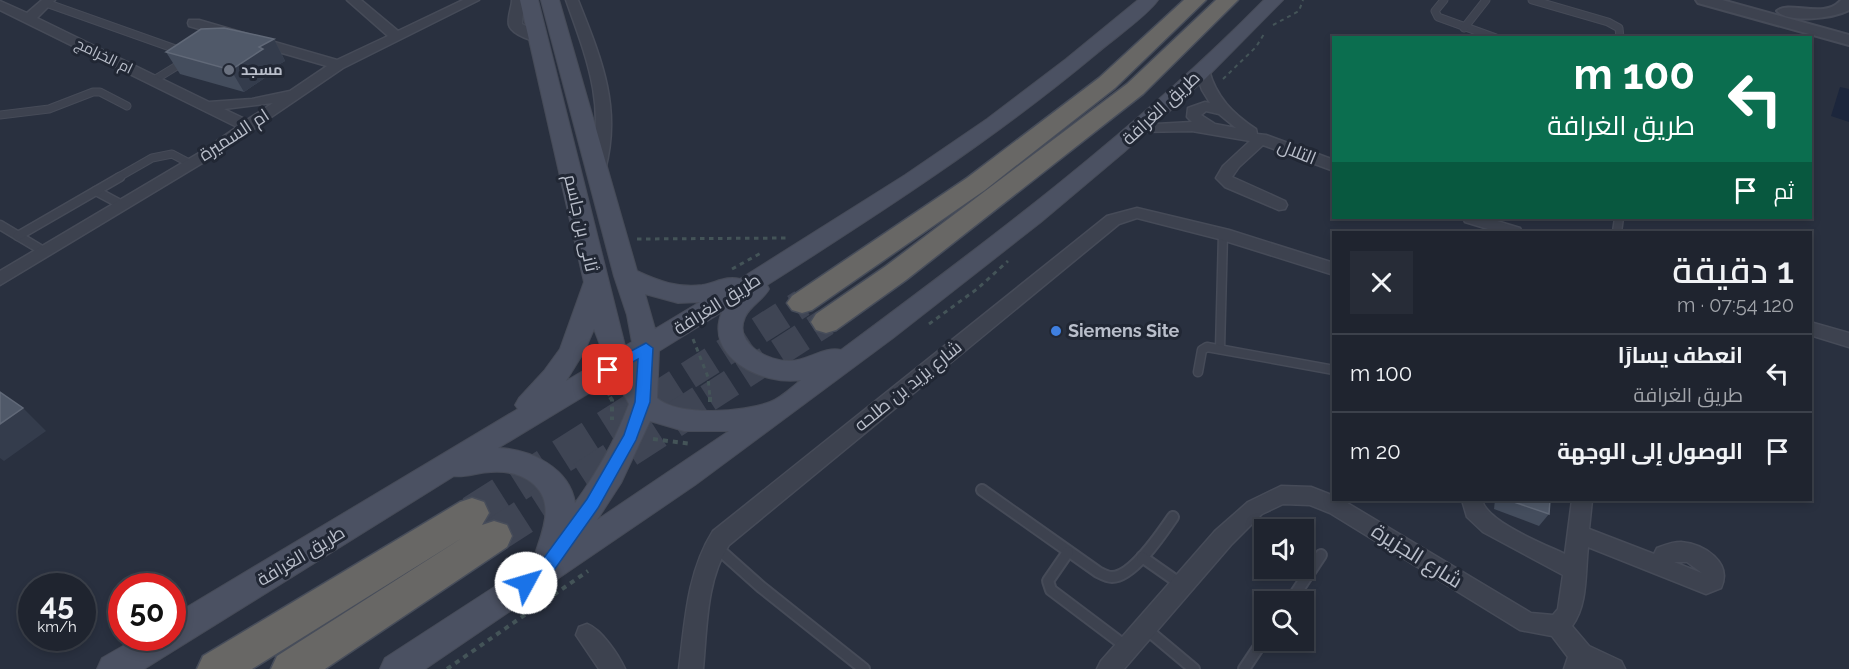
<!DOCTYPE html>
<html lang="ar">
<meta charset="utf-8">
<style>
:root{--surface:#1f242f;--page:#272c37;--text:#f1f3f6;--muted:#a1a4aa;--line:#3c414b}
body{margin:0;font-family:Raleway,Cairo,sans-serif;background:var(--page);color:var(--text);direction:rtl;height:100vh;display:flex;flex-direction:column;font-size:22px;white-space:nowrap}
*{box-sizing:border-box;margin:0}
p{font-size:20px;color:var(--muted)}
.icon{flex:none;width:33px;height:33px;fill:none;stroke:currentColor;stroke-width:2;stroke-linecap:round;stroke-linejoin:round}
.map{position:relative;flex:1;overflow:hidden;direction:ltr}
.drawer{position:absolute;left:1332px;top:231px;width:480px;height:270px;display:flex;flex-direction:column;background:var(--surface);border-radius:0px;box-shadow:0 3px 9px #0003,0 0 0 2px var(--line);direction:rtl}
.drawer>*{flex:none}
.top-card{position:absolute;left:1332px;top:36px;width:480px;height:183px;border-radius:0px;box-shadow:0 3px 9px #0003,0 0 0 2px var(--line);direction:rtl;background:#0b6e4f;color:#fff;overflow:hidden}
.tools{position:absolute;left:1254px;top:519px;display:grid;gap:12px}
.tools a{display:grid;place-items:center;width:60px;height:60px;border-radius:0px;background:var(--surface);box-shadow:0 3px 9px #0003,0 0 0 2px var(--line);font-size:30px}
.speed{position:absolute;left:18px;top:573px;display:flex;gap:12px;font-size:30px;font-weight:700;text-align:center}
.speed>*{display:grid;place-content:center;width:78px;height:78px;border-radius:50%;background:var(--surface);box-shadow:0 3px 9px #0003,0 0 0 2px var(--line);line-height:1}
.speed small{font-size:15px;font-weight:400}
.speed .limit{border:9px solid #d22;background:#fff;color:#111}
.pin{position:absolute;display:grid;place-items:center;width:51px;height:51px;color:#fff;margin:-26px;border-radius:12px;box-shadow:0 3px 9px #0006}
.me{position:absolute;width:66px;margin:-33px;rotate:51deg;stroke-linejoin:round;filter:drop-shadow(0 0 4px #0008)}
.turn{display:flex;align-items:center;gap:21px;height:126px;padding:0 18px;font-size:27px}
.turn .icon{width:78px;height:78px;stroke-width:2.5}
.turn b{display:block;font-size:42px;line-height:51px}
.then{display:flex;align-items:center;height:57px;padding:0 18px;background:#0003;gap:12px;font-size:22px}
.round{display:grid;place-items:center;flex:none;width:63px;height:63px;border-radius:0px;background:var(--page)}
.headline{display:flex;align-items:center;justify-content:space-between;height:102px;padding:0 18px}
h1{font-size:36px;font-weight:600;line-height:45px}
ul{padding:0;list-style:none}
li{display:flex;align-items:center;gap:18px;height:78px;padding:0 18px;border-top:2px solid var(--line)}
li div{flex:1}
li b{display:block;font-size:22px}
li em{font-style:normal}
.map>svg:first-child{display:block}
.water{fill:#1c263c}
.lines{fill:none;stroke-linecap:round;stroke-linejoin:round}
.trunk-tunnel-far1{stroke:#3f4554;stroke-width:28;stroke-dasharray:28 14;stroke-linecap:butt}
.trunk-tunnel{stroke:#3f4554;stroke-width:35;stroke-dasharray:35 18;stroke-linecap:butt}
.service-far2-casing{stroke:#464b58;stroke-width:9}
.service-far1-casing{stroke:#464b58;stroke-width:11}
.service-casing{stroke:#464b58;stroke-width:14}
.minor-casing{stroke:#464b58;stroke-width:3}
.tertiary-casing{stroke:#464b58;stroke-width:4}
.secondary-casing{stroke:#464b58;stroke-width:2}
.trunk-casing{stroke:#474d5a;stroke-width:3}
.path-far2{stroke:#445458;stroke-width:2;stroke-dasharray:4 4;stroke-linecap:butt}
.path-far1{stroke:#445458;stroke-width:3;stroke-dasharray:4.5 4.5;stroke-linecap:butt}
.path{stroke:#445458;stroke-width:4;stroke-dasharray:5 5;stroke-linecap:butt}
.service-far2{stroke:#3d424f;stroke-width:7}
.service-far1{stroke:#3d424f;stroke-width:8}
.service{stroke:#3d424f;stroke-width:10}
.minor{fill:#3d424f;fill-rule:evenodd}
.tertiary{fill:#3d424f;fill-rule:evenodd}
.secondary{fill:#4b5162;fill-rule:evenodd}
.trunk{fill:#686765;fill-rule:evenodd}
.wall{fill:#444d5d}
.shaded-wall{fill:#343c4c}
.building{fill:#505969;stroke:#616978;stroke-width:1.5}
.route{fill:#1a73e8;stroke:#114b97;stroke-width:1.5}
.worship-dot{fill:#6b7280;stroke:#212734;stroke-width:2}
.shop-dot{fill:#3f7fe0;stroke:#212734;stroke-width:2}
.labels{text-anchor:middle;stroke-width:6;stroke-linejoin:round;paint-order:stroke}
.far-street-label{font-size:15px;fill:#b9beca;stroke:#212734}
.far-poi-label{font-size:15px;font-weight:bold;fill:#b9beca;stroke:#212734;text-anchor:start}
.street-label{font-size:18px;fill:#b9beca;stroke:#212734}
.poi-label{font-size:18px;font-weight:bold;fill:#b9beca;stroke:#212734;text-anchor:start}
.near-street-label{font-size:21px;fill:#b9beca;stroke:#212734}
</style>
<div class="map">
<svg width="1849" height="669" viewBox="0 0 1849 669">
<rect width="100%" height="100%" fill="#29303f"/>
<path class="water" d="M1840 87 1849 89V122L1831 116Z"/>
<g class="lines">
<g class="trunk-tunnel-far1">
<path d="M653 398 802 303"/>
<path d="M708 398 826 322"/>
</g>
<g class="trunk-tunnel">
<path d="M472 513 655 397"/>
<path d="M494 536 710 397"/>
</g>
<defs>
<g id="service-far2">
<path d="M1444 0 1435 11 1438 17 1496 38"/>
<path d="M1532 0 1608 22 1619 28 1620 38"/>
<path d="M46 3 184 52"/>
<path d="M1464 28 1486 0"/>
<path d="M154 80 185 61"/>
<path d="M0 115 49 109 93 92H100L127 106"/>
<path d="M117 178 152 158 172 154 191 164"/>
</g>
<g id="service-far1">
<path d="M96 191 122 205"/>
<path d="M0 225 45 252"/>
<path d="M1617 232 1619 218"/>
<path d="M18 236 120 177"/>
<path d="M1220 349 1223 234"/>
<path d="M1198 372 1202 350 1207 347 1334 370"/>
</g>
<g id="service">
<path d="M982 490 1098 572C1102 574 1107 577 1112 577 1133 577 1162 533 1173 517"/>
<path d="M715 546 761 587 864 669"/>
<path d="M1068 552 1048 581 1051 590 1128 648"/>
<path d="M1142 557 1182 585"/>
<path d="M1290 602 1321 555"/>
<path d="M1145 628 1194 669"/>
<path d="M1244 669 1264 639"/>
</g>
<g id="minor">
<path d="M42 0H55L37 18 209 102 252 99 290 91 327 66 189 26 188 23 189 20H199L337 60 388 36 347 0H361L398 31 463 0H479L343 68 214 156 0 285V271L204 150 237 127 0 10V1L27 13ZM273 103 247 120 224 109Z"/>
<path d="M512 0H524L522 24 544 35 546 38 544 41C535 43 512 35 509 25 507 18 512 7 512 0Z"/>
<path d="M566 0H578C601 58 622 107 605 170L597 175 589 170C607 107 587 59 566 0Z"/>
<path d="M1202 66 1209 70C1216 97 1233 114 1256 129L1257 134 1266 135 1334 160V171L1263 145 1239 167 1232 177 1285 201 1287 205 1285 209 1279 210 1225 187 1216 178 1223 166 1250 141 1192 131 1134 132 1132 129 1139 125 1192 122 1187 117 1188 108 1205 102 1210 103 1202 90 1195 70ZM1206 111 1219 114 1236 128 1215 124 1201 115Z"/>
<path d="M1137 208 1229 230 1334 263V275L1219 239 1137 218 1119 224 729 545C706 580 707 628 703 669H679C685 622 687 572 713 531L1107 216Z"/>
<path d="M1463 218H1487L1520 228 1522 232H1498L1465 222Z"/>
<path d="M1810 322 1849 333V347L1810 335Z"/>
<path d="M1281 486 1311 487 1334 496V500L1344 501 1531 613 1553 615 1558 609 1563 575 1483 532 1467 517 1462 500H1482C1487 522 1544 544 1565 554L1572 500H1592L1589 529 1654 554 1657 548C1665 545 1672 542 1681 542 1704 544 1733 562 1721 588L1706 594 1588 547C1585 572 1588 605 1572 626L1589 646 1621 661 1625 669H1564L1568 657 1552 636 1520 630 1330 513 1310 505 1283 504 1262 514 1231 545 1124 669H1097L1101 661 1215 531 1248 502ZM1674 562H1687L1702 573 1699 572Z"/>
<path d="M587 624C602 630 618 654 625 669H599L576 635 579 627Z"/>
</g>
<g id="tertiary">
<path d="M1696 0H1722L1849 35V45L1698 3Z"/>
<path d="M1841 0H1849V10C1834 18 1789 24 1777 11 1789 0 1825 20 1841 0Z"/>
</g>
<path id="secondary" d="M520 0H538L625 346 632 342 627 315 614 276 541 0H559L637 271C658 281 678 288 702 285 715 283 727 275 740 279L905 175 987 119 1066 59 1138 0H1158C1146 17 1113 39 1096 54 993 140 880 213 767 285L769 289C763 300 750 306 745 317 733 344 769 362 791 361 808 360 825 346 841 350 988 241 1135 131 1264 0H1283L1204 80 1124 152 1041 222 893 338 695 485 425 669H380L385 658 539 558 536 551C544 527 555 501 531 482 519 473 506 471 491 472 479 472 465 478 454 476L144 669H97L102 658 137 638H172V616L518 409 515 405 519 398 544 371 560 349 584 282ZM645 294 678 303 700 302 655 329ZM722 312C703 357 763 386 801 380 792 387 781 398 770 402 744 412 679 417 657 398L659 351ZM594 329 605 358 566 381 584 352ZM614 378 629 404C615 441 598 471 575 503 570 468 530 449 498 448ZM650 421 684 431H729L597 520 621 483Z"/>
<g id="trunk">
<path d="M1184 0H1206L1115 88 985 190 812 310 802 313 792 310 787 303 792 296 967 178 1099 78Z"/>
<path d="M1216 0H1238L1143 94 906 280 836 330 826 333 816 330 811 322 816 314 886 266 1127 84Z"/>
<path d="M472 498 484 502 489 513 482 525 494 521 507 525 512 536 507 547 325 669H271L277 656 462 538 252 669H197L203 656 460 502Z"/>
</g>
</defs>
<use href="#service-far2" class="service-far2-casing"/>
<use href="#service-far1" class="service-far1-casing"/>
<use href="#service" class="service-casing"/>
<use href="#minor" class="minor-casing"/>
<use href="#tertiary" class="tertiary-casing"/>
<use href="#secondary" class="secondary-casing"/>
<use href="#trunk" class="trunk-casing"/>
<g class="path-far2">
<path d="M1273 25 1299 11 1303 0"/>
<path d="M1223 79 1256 47 1264 34"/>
</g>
<g class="path-far1">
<path d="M637 239 787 238"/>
<path d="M732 269 761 253"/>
<path d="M929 324 977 289 1008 261"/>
<path d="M693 339 708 377 710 398"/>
<path d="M607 392 611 398"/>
</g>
<g class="path">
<path d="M610 397 612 400V420"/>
<path d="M710 397V403"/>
<path d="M653 439 692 444"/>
<path d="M447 669 588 571"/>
</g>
<use href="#service-far2" class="service-far2"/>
<use href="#service-far1" class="service-far1"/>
<use href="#service" class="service"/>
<use href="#minor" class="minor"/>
<use href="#tertiary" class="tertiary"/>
<use href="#secondary" class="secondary"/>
<use href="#trunk" class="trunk"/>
</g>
<g class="wall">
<path d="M274 39 285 61 273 68 275 71 244 92 180 74 166 52Z"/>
<path d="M1495 500H1550L1549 514 1539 526 1494 509Z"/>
</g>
<g class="shaded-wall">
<path d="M274 39 285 61 273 68 275 71 244 92 231 70 259 47Z"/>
<path d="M23 408 46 431 4 461 0 458V424Z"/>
</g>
<g class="building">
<path d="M224 28 274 39 259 47 263 49 231 70 166 52 201 29Z"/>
<path d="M0 392 23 408 0 424Z"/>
<path d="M1508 500H1550L1549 514Z"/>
</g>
<path class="route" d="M646 343 653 348 650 402 636 440 598 508 550 576 526 591 520 589 517 583 520 578 538 566 587 499 624 435 635 402 638 359 608 376 601 370 603 366Z"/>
<circle class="worship-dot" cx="229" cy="70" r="6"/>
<circle class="shop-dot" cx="1056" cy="331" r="6"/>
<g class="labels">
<g class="far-street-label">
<text transform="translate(104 56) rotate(26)" y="5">ام الخرامج</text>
</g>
<g class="far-poi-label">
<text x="241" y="75">مسجد</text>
</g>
<g class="street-label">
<text transform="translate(1161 108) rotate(-43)" y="6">طريق الغرافة</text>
<text transform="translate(234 135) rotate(-33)" y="6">ام السميرة</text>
<text transform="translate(1297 152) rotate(22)" y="6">التلال</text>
<text transform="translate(581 223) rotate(77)" y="6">ثانى بن جاسم</text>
<text transform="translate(717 304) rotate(-32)" y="6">طريق الغرافة</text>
<text transform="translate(908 386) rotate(-39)" y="6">شارع يزيد بن طلحه</text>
<text transform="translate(301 556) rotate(-31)" y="6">طريق الغرافة</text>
</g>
<g class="poi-label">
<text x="1068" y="337">Siemens Site</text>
</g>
<g class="near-street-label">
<text transform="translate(1417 556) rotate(32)" y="7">شارع الجزيرة</text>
</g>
</g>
</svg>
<div class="tools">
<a><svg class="icon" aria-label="sound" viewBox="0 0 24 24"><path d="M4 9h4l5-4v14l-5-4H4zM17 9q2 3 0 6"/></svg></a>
<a><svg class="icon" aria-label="search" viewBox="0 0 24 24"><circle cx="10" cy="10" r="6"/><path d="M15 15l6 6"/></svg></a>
</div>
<div class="speed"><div>45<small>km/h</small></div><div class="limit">50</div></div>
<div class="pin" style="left:608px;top:370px;background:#d93025"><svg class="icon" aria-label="arrive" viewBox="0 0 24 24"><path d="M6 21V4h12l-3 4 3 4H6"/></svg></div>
<svg class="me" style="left:526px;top:583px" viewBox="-20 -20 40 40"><circle r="19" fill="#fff"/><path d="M0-13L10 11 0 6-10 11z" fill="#1a73e8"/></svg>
<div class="top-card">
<div class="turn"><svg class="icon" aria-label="left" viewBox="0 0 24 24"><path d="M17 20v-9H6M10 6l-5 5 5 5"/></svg><div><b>100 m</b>طريق الغرافة</div></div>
<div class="then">ثم<svg class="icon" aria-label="arrive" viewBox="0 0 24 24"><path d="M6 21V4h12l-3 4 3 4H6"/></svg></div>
</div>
<section class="drawer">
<div class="headline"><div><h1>1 دقيقة</h1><p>120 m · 07:54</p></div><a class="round"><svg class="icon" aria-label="close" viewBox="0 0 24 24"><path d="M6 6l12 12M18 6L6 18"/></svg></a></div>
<ul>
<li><svg class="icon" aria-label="left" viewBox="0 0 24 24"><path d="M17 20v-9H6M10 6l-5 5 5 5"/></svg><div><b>انعطف يسارًا</b><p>طريق الغرافة</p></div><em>100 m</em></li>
<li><svg class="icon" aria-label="arrive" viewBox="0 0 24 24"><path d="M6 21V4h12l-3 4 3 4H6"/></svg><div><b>الوصول إلى الوجهة</b></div><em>20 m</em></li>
</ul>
</section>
</div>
